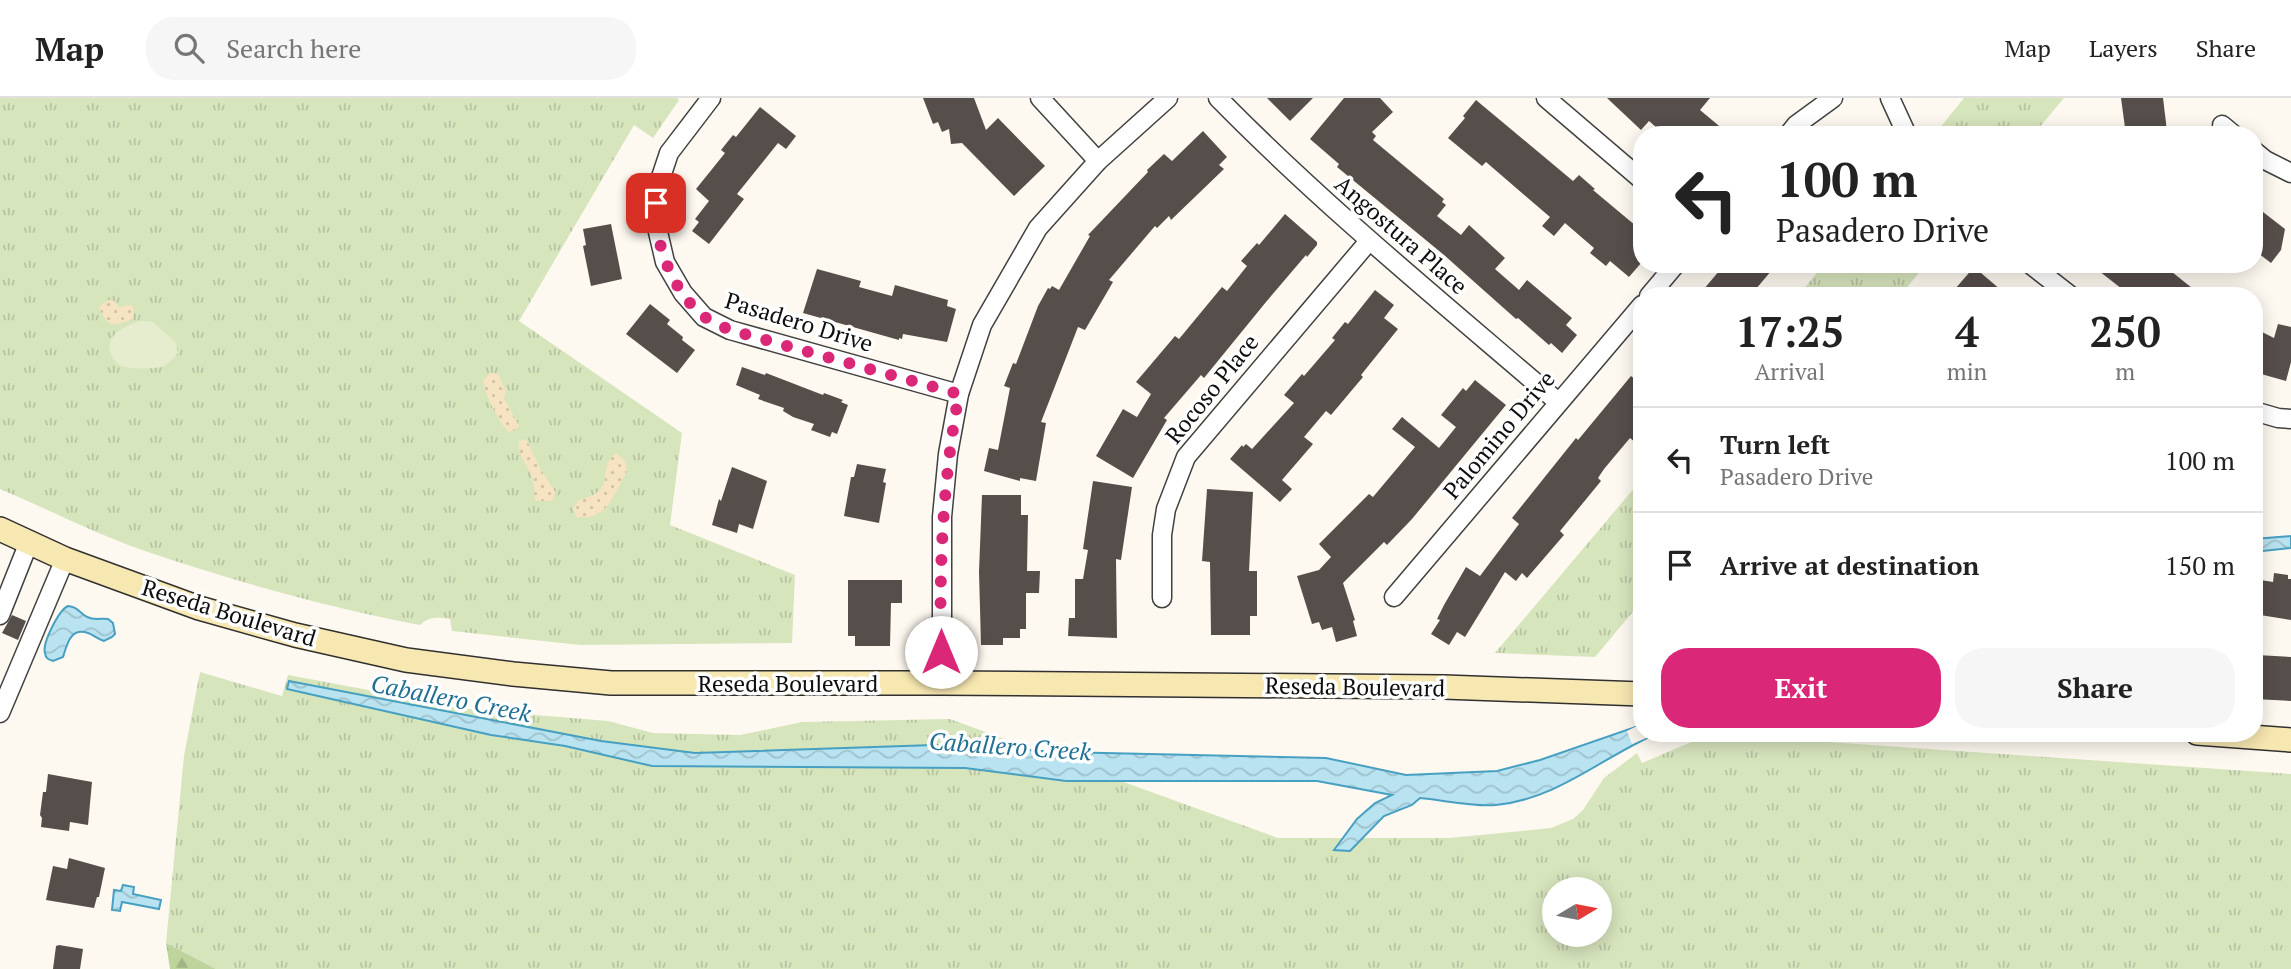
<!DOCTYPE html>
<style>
:root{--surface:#fff;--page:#f6f6f6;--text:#222;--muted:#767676;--line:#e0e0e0;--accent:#db2777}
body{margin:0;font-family:"PT Serif",serif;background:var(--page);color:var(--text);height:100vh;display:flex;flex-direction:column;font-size:26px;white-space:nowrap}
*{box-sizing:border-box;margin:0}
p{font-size:23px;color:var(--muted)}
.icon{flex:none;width:38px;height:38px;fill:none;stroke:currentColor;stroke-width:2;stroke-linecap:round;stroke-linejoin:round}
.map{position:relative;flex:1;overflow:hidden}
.details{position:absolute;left:1633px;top:189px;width:630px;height:455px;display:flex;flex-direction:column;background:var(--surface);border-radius:28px;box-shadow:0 4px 18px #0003}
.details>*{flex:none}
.banner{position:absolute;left:1633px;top:28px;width:630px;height:147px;border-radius:28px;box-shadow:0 4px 18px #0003;background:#fff;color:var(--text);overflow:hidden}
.needle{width:46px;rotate:80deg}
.tools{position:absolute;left:1542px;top:779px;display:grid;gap:14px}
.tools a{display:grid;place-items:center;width:70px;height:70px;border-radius:50%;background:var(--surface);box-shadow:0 4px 18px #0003;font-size:35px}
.pin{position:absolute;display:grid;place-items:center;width:60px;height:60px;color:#fff;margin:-30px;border-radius:14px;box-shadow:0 4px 10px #0006}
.me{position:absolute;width:77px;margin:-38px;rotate:0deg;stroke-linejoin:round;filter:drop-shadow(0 0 5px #0008)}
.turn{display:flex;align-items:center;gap:24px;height:147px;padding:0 28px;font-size:32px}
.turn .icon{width:91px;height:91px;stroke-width:2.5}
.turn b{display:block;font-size:49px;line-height:60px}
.eta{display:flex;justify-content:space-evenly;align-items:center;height:119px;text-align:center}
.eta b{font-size:42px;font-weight:700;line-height:49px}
.primary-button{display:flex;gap:14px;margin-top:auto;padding:14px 28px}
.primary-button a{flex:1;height:80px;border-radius:28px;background:var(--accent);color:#fff;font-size:28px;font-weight:700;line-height:80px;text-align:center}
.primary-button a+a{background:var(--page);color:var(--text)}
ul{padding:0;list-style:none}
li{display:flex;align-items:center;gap:21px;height:105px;padding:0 28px;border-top:2px solid var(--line)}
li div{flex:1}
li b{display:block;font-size:26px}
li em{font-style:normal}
header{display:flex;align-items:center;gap:42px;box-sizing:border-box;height:98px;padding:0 35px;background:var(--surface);border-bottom:2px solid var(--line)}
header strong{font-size:33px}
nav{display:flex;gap:38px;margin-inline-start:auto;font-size:24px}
.search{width:490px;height:63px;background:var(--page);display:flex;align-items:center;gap:18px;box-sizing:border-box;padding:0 24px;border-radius:28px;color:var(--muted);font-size:26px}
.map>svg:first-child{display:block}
.grass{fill:url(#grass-tufts);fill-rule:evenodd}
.forest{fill:url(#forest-firs)}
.sand{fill:url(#sand-dots)}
.pitch{fill:#e6edce}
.water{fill:url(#water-waves);stroke:#47a0c1;stroke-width:2}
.pier{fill:#fef9f0}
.building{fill:#564e4b}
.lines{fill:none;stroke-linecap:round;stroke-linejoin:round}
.minor-casing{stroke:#414141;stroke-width:21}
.secondary-casing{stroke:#303030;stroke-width:26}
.minor{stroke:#fff;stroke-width:18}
.secondary{stroke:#f7e7b1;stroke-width:23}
.route{stroke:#db2777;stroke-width:12;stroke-dasharray:0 21.6}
.labels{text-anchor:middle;stroke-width:7;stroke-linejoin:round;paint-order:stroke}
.street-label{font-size:23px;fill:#0e0e0e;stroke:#fff}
.water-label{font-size:24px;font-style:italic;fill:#227194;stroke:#fff}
</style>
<header>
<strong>Map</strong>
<div class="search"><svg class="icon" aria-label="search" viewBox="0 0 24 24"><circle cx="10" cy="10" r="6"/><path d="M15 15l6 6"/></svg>Search here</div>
<nav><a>Map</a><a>Layers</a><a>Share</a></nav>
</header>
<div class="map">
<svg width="2291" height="871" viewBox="0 0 2291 871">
<defs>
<pattern id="grass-tufts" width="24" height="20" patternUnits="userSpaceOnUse" patternTransform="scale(1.75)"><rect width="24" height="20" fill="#d7e5bd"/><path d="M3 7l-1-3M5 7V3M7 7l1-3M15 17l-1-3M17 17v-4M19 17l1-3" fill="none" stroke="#b7c3a1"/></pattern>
<pattern id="forest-firs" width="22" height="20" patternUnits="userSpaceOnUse" patternTransform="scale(1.75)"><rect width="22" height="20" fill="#bdd49d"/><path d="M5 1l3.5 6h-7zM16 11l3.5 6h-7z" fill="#a1b586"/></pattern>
<pattern id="sand-dots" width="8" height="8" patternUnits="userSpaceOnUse" patternTransform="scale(1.75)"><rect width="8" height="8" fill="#f5e3c1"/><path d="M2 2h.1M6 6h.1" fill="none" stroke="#d1c2a5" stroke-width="1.8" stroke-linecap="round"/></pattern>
<pattern id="water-waves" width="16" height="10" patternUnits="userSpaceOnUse" patternTransform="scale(1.75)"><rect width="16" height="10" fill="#b9e3f0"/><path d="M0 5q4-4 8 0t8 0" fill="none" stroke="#9ec2cd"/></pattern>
</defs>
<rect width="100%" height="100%" fill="#fef9f0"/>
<g class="grass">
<path d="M0 0H677L679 2 653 40 634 27 519 223 682 335 670 427 795 477 792 545 580 547 452 533 450 521C439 519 429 518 420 527 326 509 233 483 142 452 94 435 47 411 0 391Z"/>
<path d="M1964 0H2064L2033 37H1934Z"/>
<path d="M1824 166H1926L1900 198H1798Z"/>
<path d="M1641 382V504L1595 559 1495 555Z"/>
<path d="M200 574 282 598 288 577 476 612 608 623 653 635 740 637 802 624 950 621 1278 740H1450L1551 730 1573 721 1583 712 1604 680 1637 655 1642 665 1696 642 1729 637 2291 676V871H216L166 845 184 658ZM1554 791H1600V836H1554Z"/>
</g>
<path class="forest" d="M166 845 216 871H170Z"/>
<g class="sand">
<path d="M109 202 114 203 119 209 131 207 134 211 133 221C113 228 108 231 99 209Z"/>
<path d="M491 275 498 276 506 293 504 300 519 328 515 332 509 334C499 325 484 295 483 282Z"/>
<path d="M526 341 541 372 556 395 552 403H535C534 395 535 388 532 380 528 368 517 356 519 343Z"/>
<path d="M617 355 625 363 627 373C614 395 608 424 576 419L573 410 579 402C621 392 594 368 617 355Z"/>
</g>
<path class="pitch" d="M141 223 153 224 175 244 178 255C173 260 168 267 161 269 153 271 129 271 121 268 117 266 113 260 111 256 103 237 127 227 141 223Z"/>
<g class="water">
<path d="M2291 438V450L2254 454V441Z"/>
<path d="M68 508C77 509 77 512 84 517 91 523 100 520 108 521L113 525 115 536 112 539 104 543C97 541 94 537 88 535 70 529 67 547 63 559L53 563C48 561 46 561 45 555 42 545 59 512 68 508Z"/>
<path d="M289 583 601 643 695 655 934 647 1060 654 1326 660 1406 677 1497 673 1540 662 1641 627 1642 635H1658C1602 659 1558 701 1496 707 1473 709 1443 702 1420 700L1412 707 1384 718 1350 753 1334 752 1357 721 1375 705 1392 697 1317 683H1066L965 670 652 668 565 648 491 637 287 591Z"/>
<path d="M123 787 134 789 133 796 161 802 159 811 122 804 120 813 112 812 114 792 121 793Z"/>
</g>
<path class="pier" d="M1641 626 1642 635H1658L1632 646 1627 633Z"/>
<g class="building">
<path d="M923 0H974L986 32 998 20 1045 68 1014 98 962 45 951 46 949 31 942 34 938 24 933 26Z"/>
<path d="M1267 0H1313L1290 23Z"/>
<path d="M1344 0H1380L1393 14 1372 34 1376 38 1373 42 1444 101 1442 104 1446 107 1437 118 1461 137 1469 127 1505 160 1495 171 1519 192 1527 182 1572 220 1566 227 1577 237 1562 255 1551 245 1549 247 1518 220 1516 221 1444 157 1337 69 1339 66 1310 41Z"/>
<path d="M1607 0H1710L1700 12 1730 37H1665L1649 23 1641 32Z"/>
<path d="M2121 0H2163L2167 33 2126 37Z"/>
<path d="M1476 2 1573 83 1579 77 1595 91 1593 92 1642 133V164L1629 179 1610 163 1606 168 1590 155 1594 150 1565 125 1554 138 1542 128 1550 119 1486 64 1482 68 1448 40 1465 20 1463 18Z"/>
<path d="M760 9 796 38 786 51 778 45 737 96 744 101 709 146 692 133 699 124 695 121 709 103 696 91 725 55 721 52 733 37 736 39Z"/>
<path d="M1203 33 1227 59 1219 67 1224 71 1171 122 1169 118 1157 130 1155 128 1109 182 1113 184 1085 232 1078 229 1041 324 1046 325 1036 383 1020 380V383L984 373 989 350 998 352 1010 290 1004 288 1013 265 1016 266 1038 208 1048 190 1050 191 1052 188 1059 192 1090 138 1088 137 1148 74 1147 72 1164 56 1172 63Z"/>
<path d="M2254 113 2260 117 2263 114 2285 131 2281 152 2271 165 2254 152Z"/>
<path d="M1285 116 1317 144V147L1307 159 1306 157 1266 204 1204 280 1201 277 1164 320 1167 322 1133 380 1096 358 1123 311 1137 319 1151 296 1136 284 1175 238 1179 241 1222 189 1227 193 1247 168 1241 163 1257 145 1259 147Z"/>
<path d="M611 126 622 181 591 188 583 148 586 147 583 131Z"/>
<path d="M1725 166H1777L1750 198H1698Z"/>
<path d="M2090 166H2162L2202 198H2131Z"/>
<path d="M1974 169 2008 198H1949Z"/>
<path d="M817 171 861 183 859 189 892 198 895 187 948 202 947 208 956 211 947 244 903 236 902 241 899 240V242L803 215Z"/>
<path d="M1375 192 1394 207 1384 220 1398 231 1361 277 1363 279 1331 317 1326 313 1304 339 1313 346 1282 382 1292 391 1280 404 1230 361 1242 347 1243 349 1246 346 1252 351 1294 305 1284 297 1302 276 1304 278 1335 242 1332 240 1345 224 1348 226Z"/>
<path d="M650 206 670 222 667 226 683 239 682 242 695 252 677 275 626 236Z"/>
<path d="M2278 226 2291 229V264L2286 283 2254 274V230L2274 240Z"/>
<path d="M742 269 765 277 766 275 823 297 824 295 843 302 841 304 848 307 837 336 832 334 830 339 811 332 814 326 793 319 783 313 784 310 758 301 760 297 736 287Z"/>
<path d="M1631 278 1642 287V338L1636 345 1630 340 1604 371 1598 380 1601 383 1560 433 1564 437 1527 480 1522 475 1516 483 1505 474 1465 539 1457 534 1449 547 1431 536 1440 522 1437 521 1444 507 1466 469 1480 478 1519 426 1512 420 1576 340 1578 342Z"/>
<path d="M1475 282 1506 307 1412 421 1387 447 1384 444 1343 485 1355 522 1353 523 1357 538 1336 544 1332 529 1322 532 1319 524 1312 526 1297 478 1319 472 1331 459 1319 446 1369 396 1373 399 1415 349 1392 331 1402 319 1439 350 1456 329 1441 317 1463 290 1466 293Z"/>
<path d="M857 366 886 371 883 384 886 385 879 425 844 418 851 379H854Z"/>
<path d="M732 369 767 383 753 431 739 426 737 435 712 427 719 401 721 403Z"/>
<path d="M1093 383 1132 389 1121 462 1116 461 1117 540 1068 538 1069 520H1075V481H1083L1088 452 1083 451Z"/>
<path d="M1207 391 1253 394 1249 473H1257V518H1250V537H1211L1210 464 1202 463Z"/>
<path d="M982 397H1021V417H1028L1027 473H1040L1039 495H1026V531H1020V540H1003V547H981L979 474Z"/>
<path d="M2274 475 2288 477V481H2291V522L2254 516V481L2273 484Z"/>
<path d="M848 482H902V505H891L890 548H855V538H848Z"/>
<path d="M12 517 26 523 18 542 2 535Z"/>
<path d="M2257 557 2291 559V603L2254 601Z"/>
<path d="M48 676 92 684 88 727 70 724 69 733 41 729 42 720 40 717 43 694H46Z"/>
<path d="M69 760 105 770 99 799H97L94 810 46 802 53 768 67 771Z"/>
<path d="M59 847 83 851 80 871H53L56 848Z"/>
</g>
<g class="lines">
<defs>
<g id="minor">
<path d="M711 0 669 55 658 88 655 121 665 164 683 195 704 219 730 232 959 296"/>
<path d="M1040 0 1098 63"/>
<path d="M1218 0C1325 109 1443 205 1558 304"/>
<path d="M1546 0 1642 82"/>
<path d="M1890 0 1907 37"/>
<path d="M2222 27 2234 37"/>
<path d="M1788 37 1796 27 1833 0"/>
<path d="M2254 53 2265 62 2291 75"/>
<path d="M2030 166 2071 198"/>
<path d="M1649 198 1676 166"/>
<path d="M2254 313 2278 320 2291 321"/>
<path d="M1394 499 1642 207"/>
<path d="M1162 500V437L1166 411 1186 359 1369 143"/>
<path d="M0 517 29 444"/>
<path d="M942 585V419L948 356 959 296 982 227 1038 130 1098 63 1168 0"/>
<path d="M0 615 65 461"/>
</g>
<g id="secondary">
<path d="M0 431 65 461 199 510 295 537 406 562 513 576 611 585H942L1444 589 1642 596"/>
<path d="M2197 635 2291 642"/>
</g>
</defs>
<use href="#minor" class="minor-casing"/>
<use href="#secondary" class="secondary-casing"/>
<use href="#minor" class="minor"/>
<use href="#secondary" class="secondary"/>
</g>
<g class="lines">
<path class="route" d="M656 105C653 143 673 196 705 219 712 225 722 228 730 232L959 296C943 381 939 467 941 554"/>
</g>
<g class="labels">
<g class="street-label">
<text transform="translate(1401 137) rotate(41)" y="8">Angostura Place</text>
<text transform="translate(799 224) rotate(17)" y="8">Pasadero Drive</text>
<text transform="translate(1212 291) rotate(-51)" y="8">Rocoso Place</text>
<text transform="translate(1499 337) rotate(-50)" y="8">Palomino Drive</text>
<text transform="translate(229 515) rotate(17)" y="8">Reseda Boulevard</text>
<text x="788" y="594">Reseda Boulevard</text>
<text transform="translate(1355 589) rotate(1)" y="8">Reseda Boulevard</text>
</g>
<g class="water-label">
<text transform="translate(451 601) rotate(11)" y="8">Caballero Creek</text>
<text transform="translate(1010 649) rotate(4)" y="8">Caballero Creek</text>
</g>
</g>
</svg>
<div class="tools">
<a><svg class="needle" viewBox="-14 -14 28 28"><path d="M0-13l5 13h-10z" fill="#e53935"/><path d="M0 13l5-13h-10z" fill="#767676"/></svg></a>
</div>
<div class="pin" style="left:656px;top:105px;background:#d93025"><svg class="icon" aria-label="arrive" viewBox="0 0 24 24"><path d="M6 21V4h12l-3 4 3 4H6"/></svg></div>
<svg class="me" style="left:941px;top:554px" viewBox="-20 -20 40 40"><circle r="19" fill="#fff"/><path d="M0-13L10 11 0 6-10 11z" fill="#db2777"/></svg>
<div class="banner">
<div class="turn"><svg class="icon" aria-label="left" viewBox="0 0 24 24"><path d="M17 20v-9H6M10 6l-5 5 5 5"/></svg><div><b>100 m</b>Pasadero Drive</div></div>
</div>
<section class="details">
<div class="eta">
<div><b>17:25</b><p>Arrival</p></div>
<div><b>4</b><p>min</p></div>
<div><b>250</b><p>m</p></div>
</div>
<ul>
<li><svg class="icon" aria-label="left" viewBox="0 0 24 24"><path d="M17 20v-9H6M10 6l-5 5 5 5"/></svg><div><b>Turn left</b><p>Pasadero Drive</p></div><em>100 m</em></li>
<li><svg class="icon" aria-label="arrive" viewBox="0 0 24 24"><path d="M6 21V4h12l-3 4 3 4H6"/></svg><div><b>Arrive at destination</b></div><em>150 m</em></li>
</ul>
<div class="primary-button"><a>Exit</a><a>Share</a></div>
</section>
</div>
